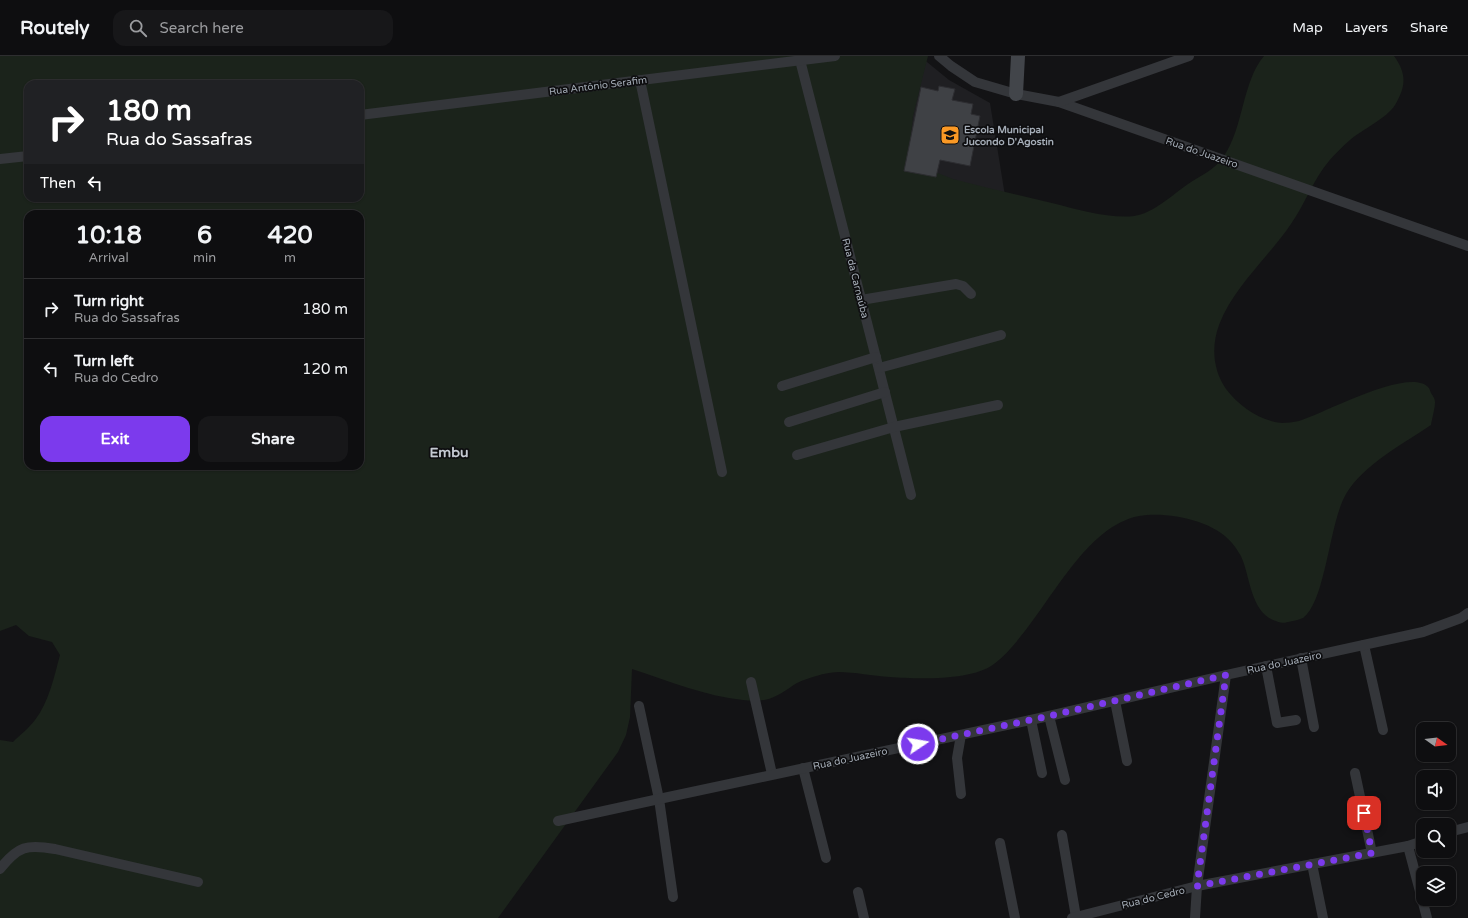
<!DOCTYPE html>
<meta charset="utf-8">
<style>
:root{--surface:#0e0e10;--page:#171719;--text:#f1f3f6;--muted:#9b9c9f;--line:#2e2e30;--accent:#7c3aed}
body{margin:0;font-family:"Varela Round",sans-serif;background:var(--page);color:var(--text);height:100vh;display:flex;flex-direction:column;font-size:15px;white-space:nowrap}
*{box-sizing:border-box;margin:0}
p{font-size:13px;color:var(--muted)}
.icon{flex:none;width:22px;height:22px;fill:none;stroke:currentColor;stroke-width:2;stroke-linecap:round;stroke-linejoin:round}
.map{position:relative;flex:1;overflow:hidden}
.side{position:absolute;left:24px;top:154px;width:340px;height:260px;display:flex;flex-direction:column;background:var(--surface);border-radius:12px;box-shadow:0 1px 3px #0004,0 0 0 1px var(--line)}
.side>*{flex:none}
.hud{position:absolute;left:24px;top:24px;width:340px;height:122px;border-radius:12px;box-shadow:0 1px 3px #0004,0 0 0 1px var(--line);background:#202124;color:#fff;overflow:hidden}
.needle{width:26px;rotate:104deg}
.controls{position:absolute;left:1416px;top:666px;display:grid;gap:8px}
.controls a{display:grid;place-items:center;width:40px;height:40px;border-radius:8px;background:var(--surface);box-shadow:0 1px 3px #0004,0 0 0 1px var(--line);font-size:20px}
.pin{position:absolute;display:grid;place-items:center;width:34px;height:34px;color:#fff;margin:-17px;border-radius:8px;box-shadow:0 2px 6px #0006}
.me{position:absolute;width:44px;margin:-22px;rotate:78deg;stroke-linejoin:round;filter:drop-shadow(0 0 3px #0008)}
.turn{display:flex;align-items:center;gap:14px;height:84px;padding:0 16px;font-size:18px}
.turn .icon{width:52px;height:52px;stroke-width:2.5}
.turn b{display:block;font-size:28px;line-height:34px}
.then{display:flex;align-items:center;height:38px;padding:0 16px;background:#0003;gap:8px;font-size:15px}
.eta{display:flex;justify-content:space-evenly;align-items:center;height:68px;text-align:center}
.eta b{font-size:24px;font-weight:700;line-height:28px}
.action{display:flex;gap:8px;margin-top:auto;padding:8px 16px}
.action a{flex:1;height:46px;border-radius:12px;background:var(--accent);color:#fff;font-size:16px;font-weight:700;line-height:46px;text-align:center}
.action a+a{background:var(--page);color:var(--text)}
ul{padding:0;list-style:none}
li{display:flex;align-items:center;gap:12px;height:60px;padding:0 16px;border-top:1px solid var(--line)}
li div{flex:1}
li b{display:block;font-size:15px}
li em{font-style:normal}
header{display:flex;align-items:center;gap:24px;box-sizing:border-box;height:56px;padding:0 20px;background:var(--surface);border-bottom:1px solid var(--line)}
header strong{font-size:19px}
nav{display:flex;gap:22px;margin-inline-start:auto;font-size:14px}
.search{width:280px;height:36px;background:var(--page);display:flex;align-items:center;gap:10px;box-sizing:border-box;padding:0 14px;border-radius:12px;color:var(--muted);font-size:15px}
.map>svg:first-child{display:block}
.built{fill:#1f1f22}
.green{fill:#1b231b;fill-rule:evenodd}
.building{fill:#3f4145;stroke:#2d2d31}
.lines{fill:none;stroke-linecap:round;stroke-linejoin:round}
.street{stroke:#34363a;stroke-width:10}
.secondary{stroke:#42454a;stroke-width:14}
.route{stroke:#7c3aed;stroke-width:7;stroke-dasharray:0 12.6}
.labels{text-anchor:middle;stroke-width:3.5;stroke-linejoin:round;paint-order:stroke}
.street-label{font-size:10px;fill:#a4acb6;stroke:#0e0e10}
.poi-label{font-size:10px;font-weight:bold;fill:#a4acb6;stroke:#0e0e10;text-anchor:start}
.district-label{font-size:14px;font-weight:bold;fill:#c5cad2;stroke:#0e0e10}
</style>
<header>
<strong>Routely</strong>
<div class="search"><svg class="icon" aria-label="search" viewBox="0 0 24 24"><circle cx="10" cy="10" r="6"/><path d="M15 15l6 6"/></svg>Search here</div>
<nav><a>Map</a><a>Layers</a><a>Share</a></nav>
</header>
<div class="map">
<svg width="1468" height="862" viewBox="0 0 1468 862">
<rect width="100%" height="100%" fill="#131315"/>
<path class="built" d="M922 2 949 24 990 47 1006 146 904 115Z"/>
<path class="green" d="M0 0H928L913 60 911 80 915 98 935 116 953 123C987 132 1022 140 1056 148 1079 154 1111 163 1134 160 1154 157 1172 139 1188 128 1200 120 1216 113 1224 100 1244 70 1242 26 1264 0H1394C1407 18 1406 30 1395 49 1388 61 1362 74 1350 84 1343 90 1335 98 1329 105 1313 124 1305 148 1291 168 1268 202 1234 230 1219 269 1211 291 1213 314 1226 333 1239 350 1260 365 1282 367 1287 367 1294 366 1299 365 1323 358 1408 311 1428 331 1430 333 1430 335 1431 337 1433 340 1435 343 1435 346 1435 353 1432 362 1431 369 1403 388 1363 409 1346 438 1329 467 1326 545 1303 562 1299 564 1292 565 1288 566 1281 568 1279 566 1273 564 1252 555 1250 524 1243 505 1241 499 1236 492 1232 487 1214 464 1166 455 1139 460 1077 472 1042 571 994 608 972 625 917 623 890 621 873 620 855 616 838 616 824 617 810 621 797 627 787 633 777 642 764 644 758 645 750 645 743 644 705 640 668 625 632 613L630 661 626 679 618 696 498 862H0V684L13 686C20 679 29 672 35 664 49 646 54 621 60 599L52 586 29 580 16 569 0 575ZM28 28H360V142H28ZM28 158H360V410H28Z"/>
<path class="building" d="M939 30 955 33 952 44 973 48 971 58 980 60 970 110 940 104 936 121 904 115 921 31 938 35Z"/>
<g class="lines">
<g class="street">
<path d="M939 0 951 10 975 26 1016 38 1059 46 1468 190"/>
<path d="M800 4 911 439"/>
<path d="M640 24 722 416"/>
<path d="M1059 46 1189 0"/>
<path d="M360 59 835 0"/>
<path d="M0 103 28 100"/>
<path d="M861 244 956 228 963 230 971 238"/>
<path d="M879 312 1001 279"/>
<path d="M782 330 876 301"/>
<path d="M789 366 885 336"/>
<path d="M797 399 894 371 998 349"/>
<path d="M1364 589 1383 674"/>
<path d="M1301 602 1314 671"/>
<path d="M1266 610 1277 667 1296 664"/>
<path d="M751 626 772 718"/>
<path d="M1115 645 1127 705"/>
<path d="M639 650 659 743 673 841"/>
<path d="M1049 660 1065 724"/>
<path d="M1031 664 1042 717"/>
<path d="M961 679 957 702 961 738"/>
<path d="M803 712 826 802"/>
<path d="M1355 717 1372 797"/>
<path d="M558 765 659 743 1049 660 1226 619 1423 576 1461 562 1468 557"/>
<path d="M1449 776 1468 771"/>
<path d="M1062 779 1076 861"/>
<path d="M1000 787 1015 862"/>
<path d="M1408 790 1427 862"/>
<path d="M1312 808 1323 862"/>
<path d="M0 813C18 790 27 788 55 793L198 826"/>
<path d="M858 836 864 862"/>
<path d="M1072 862 1197 830 1408 790 1423 785"/>
<path d="M1195 862 1197 830 1226 619"/>
</g>
<path class="secondary" d="M1016 38 1018 0"/>
</g>
<g class="lines">
<path class="route" d="M918 688 1049 660 1226 619 1197 830 1372 797 1364 757"/>
</g>
<defs>
<symbol id="school-square" viewBox="-11 -11 22 22"><rect x="-9" y="-9" width="18" height="18" rx="4" fill="#fb9925" stroke="#0e0e10"/><path d="M0-5L7-2L0 1L-7-2ZM-4 1L0 2.5L4 1V4Q0 6-4 4Z" fill="#111"/></symbol>
</defs>
<g fill-rule="evenodd">
<use href="#school-square" x="939" y="68" width="22" height="22"/>
</g>
<g class="labels">
<g class="street-label">
<text transform="translate(598 29) rotate(-7)" y="4">Rua Antônio Serafim</text>
<text transform="translate(1202 96) rotate(19)" y="4">Rua do Juazeiro</text>
<text transform="translate(856 222) rotate(76)" y="4">Rua da Carnaúba</text>
<text transform="translate(1284 606) rotate(-12)" y="4">Rua do Juazeiro</text>
<text transform="translate(850 702) rotate(-12)" y="4">Rua do Juazeiro</text>
<text transform="translate(1153 841) rotate(-14)" y="4">Rua do Cedro</text>
</g>
<g class="poi-label">
<text x="964" y="77">Escola Municipal<tspan x="964" dy="12">Jucondo D'Agostin</tspan></text>
</g>
<g class="district-label">
<text x="449" y="401">Embu</text>
</g>
</g>
</svg>
<div class="controls">
<a><svg class="needle" viewBox="-14 -14 28 28"><path d="M0-13l5 13h-10z" fill="#e53935"/><path d="M0 13l5-13h-10z" fill="#9b9c9f"/></svg></a>
<a><svg class="icon" aria-label="sound" viewBox="0 0 24 24"><path d="M4 9h4l5-4v14l-5-4H4zM17 9q2 3 0 6"/></svg></a>
<a><svg class="icon" aria-label="search" viewBox="0 0 24 24"><circle cx="10" cy="10" r="6"/><path d="M15 15l6 6"/></svg></a>
<a><svg class="icon" aria-label="layers" viewBox="0 0 24 24"><path d="M12 4l9 5-9 5-9-5zM3 14l9 5 9-5"/></svg></a>
</div>
<div class="pin" style="left:1364px;top:757px;background:#d93025"><svg class="icon" aria-label="arrive" viewBox="0 0 24 24"><path d="M6 21V4h12l-3 4 3 4H6"/></svg></div>
<svg class="me" style="left:918px;top:688px" viewBox="-20 -20 40 40"><circle r="17" fill="#7c3aed" stroke="#fff" stroke-width="3"/><path d="M0-11L8 9 0 5-8 9z" fill="#fff"/></svg>
<div class="hud">
<div class="turn"><svg class="icon" aria-label="right" viewBox="0 0 24 24"><path d="M7 20v-9h11M14 6l5 5-5 5"/></svg><div><b>180 m</b>Rua do Sassafras</div></div>
<div class="then">Then<svg class="icon" aria-label="left" viewBox="0 0 24 24"><path d="M17 20v-9H6M10 6l-5 5 5 5"/></svg></div>
</div>
<section class="side">
<div class="eta">
<div><b>10:18</b><p>Arrival</p></div>
<div><b>6</b><p>min</p></div>
<div><b>420</b><p>m</p></div>
</div>
<ul>
<li><svg class="icon" aria-label="right" viewBox="0 0 24 24"><path d="M7 20v-9h11M14 6l5 5-5 5"/></svg><div><b>Turn right</b><p>Rua do Sassafras</p></div><em>180 m</em></li>
<li><svg class="icon" aria-label="left" viewBox="0 0 24 24"><path d="M17 20v-9H6M10 6l-5 5 5 5"/></svg><div><b>Turn left</b><p>Rua do Cedro</p></div><em>120 m</em></li>
</ul>
<div class="action"><a>Exit</a><a>Share</a></div>
</section>
</div>
